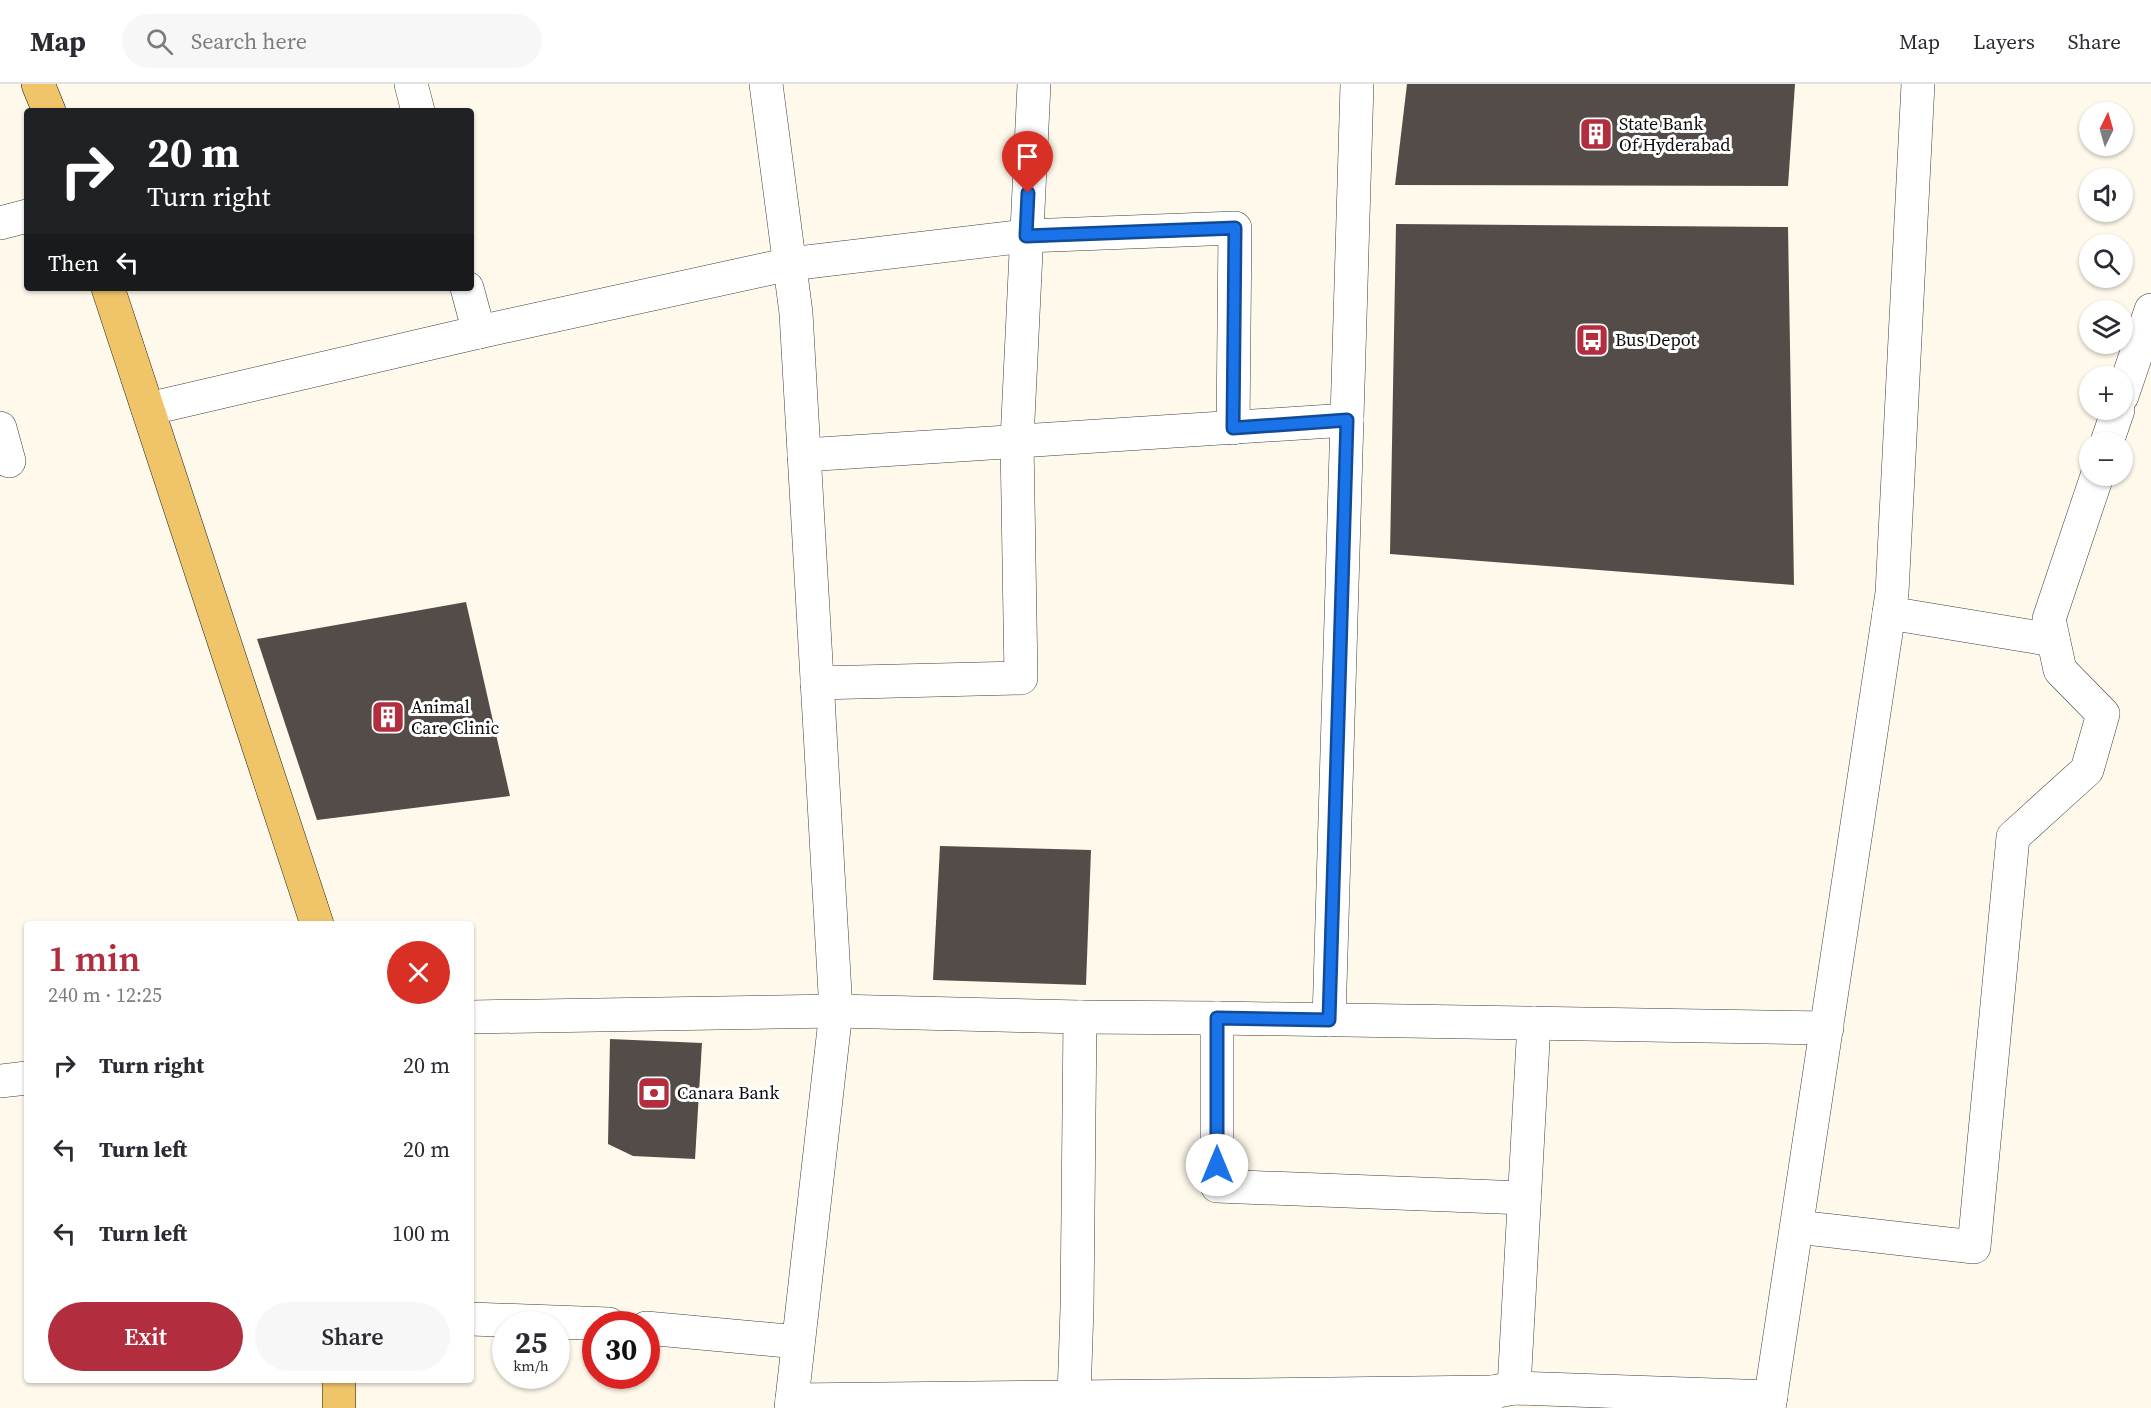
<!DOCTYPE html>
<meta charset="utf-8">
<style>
:root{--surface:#fff;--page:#f7f7f7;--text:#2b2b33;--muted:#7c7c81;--line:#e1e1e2;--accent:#b22d3d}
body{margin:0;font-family:"Source Serif 4",serif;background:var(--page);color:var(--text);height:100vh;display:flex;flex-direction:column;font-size:22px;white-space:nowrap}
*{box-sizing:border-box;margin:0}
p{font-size:20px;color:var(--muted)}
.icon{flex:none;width:33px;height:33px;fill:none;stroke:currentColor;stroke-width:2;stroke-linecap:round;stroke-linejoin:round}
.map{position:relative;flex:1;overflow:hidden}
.details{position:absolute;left:24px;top:837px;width:450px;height:462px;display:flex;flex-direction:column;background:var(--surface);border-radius:6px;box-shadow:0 2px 4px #0004}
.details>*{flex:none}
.top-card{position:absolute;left:24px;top:24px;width:450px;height:183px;border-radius:6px;box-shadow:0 2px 4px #0004;background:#202124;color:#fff;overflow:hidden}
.needle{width:39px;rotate:5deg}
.fabs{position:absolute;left:2079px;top:18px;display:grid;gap:12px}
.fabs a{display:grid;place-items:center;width:54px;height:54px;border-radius:50%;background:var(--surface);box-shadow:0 2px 4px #0004;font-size:30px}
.speed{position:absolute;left:492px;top:1227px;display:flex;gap:12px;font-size:30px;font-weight:700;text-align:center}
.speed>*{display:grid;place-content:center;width:78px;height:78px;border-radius:50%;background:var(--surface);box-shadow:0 2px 4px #0004;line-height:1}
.speed small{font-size:15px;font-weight:400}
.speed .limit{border:9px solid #d22;background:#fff;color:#111}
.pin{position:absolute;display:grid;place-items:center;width:51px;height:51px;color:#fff;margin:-62px -26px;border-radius:50% 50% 50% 0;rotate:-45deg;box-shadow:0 0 6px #0007}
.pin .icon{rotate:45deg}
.me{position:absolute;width:66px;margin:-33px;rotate:0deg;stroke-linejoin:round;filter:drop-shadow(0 0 4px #0008)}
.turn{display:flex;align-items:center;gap:21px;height:126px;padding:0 24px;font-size:27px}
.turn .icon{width:78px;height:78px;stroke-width:2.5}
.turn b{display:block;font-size:42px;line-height:51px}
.then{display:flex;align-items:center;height:57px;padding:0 24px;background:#0003;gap:12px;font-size:22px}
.round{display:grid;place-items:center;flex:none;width:63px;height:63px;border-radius:32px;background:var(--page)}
.headline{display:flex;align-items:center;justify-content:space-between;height:102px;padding:0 24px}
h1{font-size:36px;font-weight:600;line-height:45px;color:var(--accent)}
.button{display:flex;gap:12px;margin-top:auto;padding:12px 24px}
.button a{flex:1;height:69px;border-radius:36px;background:var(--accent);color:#fff;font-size:24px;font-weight:600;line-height:69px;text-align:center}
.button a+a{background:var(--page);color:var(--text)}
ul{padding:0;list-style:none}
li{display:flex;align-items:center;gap:18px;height:84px;padding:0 24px}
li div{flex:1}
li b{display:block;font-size:22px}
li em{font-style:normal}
header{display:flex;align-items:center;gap:36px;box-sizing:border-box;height:84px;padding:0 30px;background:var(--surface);border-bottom:2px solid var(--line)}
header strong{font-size:28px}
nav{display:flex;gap:33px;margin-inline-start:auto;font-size:21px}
.search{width:420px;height:54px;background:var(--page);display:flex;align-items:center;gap:15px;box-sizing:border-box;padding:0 21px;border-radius:33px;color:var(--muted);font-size:22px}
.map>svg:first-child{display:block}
.building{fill:#534c48}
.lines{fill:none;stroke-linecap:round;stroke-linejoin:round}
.minor-casing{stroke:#3e3e3e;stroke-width:34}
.major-casing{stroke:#1c1c1c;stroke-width:34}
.minor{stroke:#fff;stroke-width:33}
.major{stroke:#f0c569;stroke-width:33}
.route-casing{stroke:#114b97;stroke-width:15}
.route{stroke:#1a73e8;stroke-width:10}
.labels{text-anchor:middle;stroke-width:6;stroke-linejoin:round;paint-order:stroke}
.poi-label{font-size:18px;fill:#0b0b0b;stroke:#fff;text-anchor:start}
</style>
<header>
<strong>Map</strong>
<div class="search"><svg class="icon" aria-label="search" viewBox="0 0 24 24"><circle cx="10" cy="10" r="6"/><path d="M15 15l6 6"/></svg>Search here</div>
<nav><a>Map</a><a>Layers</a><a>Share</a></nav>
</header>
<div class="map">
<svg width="2151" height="1324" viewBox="0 0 2151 1324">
<rect width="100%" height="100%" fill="#fef9eb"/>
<g class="building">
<path d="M1407 0H1795L1788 102 1395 101Z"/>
<path d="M1396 140 1788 143 1794 501 1390 470Z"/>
<path d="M466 518 510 712 317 736 257 555Z"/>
<path d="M940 762 1091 766 1086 901 933 896Z"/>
<path d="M610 955 702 959 695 1075 633 1072 608 1060Z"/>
</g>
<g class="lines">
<defs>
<g id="minor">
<path d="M411 0 418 27"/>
<path d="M766 0 796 229 836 927 791 1324"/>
<path d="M0 139 27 132"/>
<path d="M467 204 479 248"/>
<path d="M2122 312 2151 226"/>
<path d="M148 325 479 248 790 180 1026 152 1235 144 1233 344"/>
<path d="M0 344 9 377"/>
<path d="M2107 358 2118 326"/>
<path d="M804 371 1347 336"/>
<path d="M1889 529 2053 556"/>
<path d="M817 599 1021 594 1017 357 1034 0"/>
<path d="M471 933 836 927 1080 933 1217 934 1827 944"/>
<path d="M1080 933 1077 1224 1074 1313 1493 1308"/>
<path d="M1217 934V1102L1524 1114"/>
<path d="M1329 936 1357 0"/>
<path d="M0 997 27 994"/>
<path d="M1797 1143 1974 1163 2013 753 2087 686 2103 630 2060 586 2049 535 2097 392"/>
<path d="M471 1235 609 1240"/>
<path d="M646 1244 798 1258"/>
<path d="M1514 1304 1534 939"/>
<path d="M1493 1310V1308L1514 1304 1771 1313"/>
<path d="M792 1316 1074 1313"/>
<path d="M1769 1324 1892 509 1918 0"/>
</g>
<g id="major">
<path d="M38 0 49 27"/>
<path d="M108 204 317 840"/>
<path d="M339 1324V1296"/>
</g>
</defs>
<use href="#minor" class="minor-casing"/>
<use href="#major" class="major-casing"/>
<use href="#minor" class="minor"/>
<use href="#major" class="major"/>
</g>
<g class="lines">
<defs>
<path id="route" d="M1028 109 1026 152 1235 144 1233 344 1347 336 1329 936 1217 934V1081"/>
</defs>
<use href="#route" class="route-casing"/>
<use href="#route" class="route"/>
</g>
<defs>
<symbol id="building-square" viewBox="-11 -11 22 22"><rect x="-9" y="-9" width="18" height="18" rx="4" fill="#b22d3d" stroke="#fff"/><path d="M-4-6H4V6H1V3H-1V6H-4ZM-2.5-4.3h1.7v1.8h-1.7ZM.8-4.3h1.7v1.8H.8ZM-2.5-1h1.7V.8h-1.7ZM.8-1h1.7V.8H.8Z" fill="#fff"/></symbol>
<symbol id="bus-square" viewBox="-11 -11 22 22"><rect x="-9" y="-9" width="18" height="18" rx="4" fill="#b22d3d" stroke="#fff"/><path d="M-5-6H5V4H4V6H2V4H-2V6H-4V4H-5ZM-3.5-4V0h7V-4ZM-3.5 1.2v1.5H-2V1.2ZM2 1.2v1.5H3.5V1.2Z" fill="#fff"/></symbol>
<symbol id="bank-square" viewBox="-11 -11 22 22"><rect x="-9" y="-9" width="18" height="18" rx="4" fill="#b22d3d" stroke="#fff"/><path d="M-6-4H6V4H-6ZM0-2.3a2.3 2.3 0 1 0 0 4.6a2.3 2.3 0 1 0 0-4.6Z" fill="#fff"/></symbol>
</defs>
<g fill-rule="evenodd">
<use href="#building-square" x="1577" y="31" width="38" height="38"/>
<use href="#bus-square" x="1573" y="237" width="38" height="38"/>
<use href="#building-square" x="369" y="614" width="38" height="38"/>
<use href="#bank-square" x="635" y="990" width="38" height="38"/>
</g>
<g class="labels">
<g class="poi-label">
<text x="1619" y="46">State Bank<tspan x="1619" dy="21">Of Hyderabad</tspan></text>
<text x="1615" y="262">Bus Depot</text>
<text x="411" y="629">Animal<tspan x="411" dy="21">Care Clinic</tspan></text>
<text x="677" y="1015">Canara Bank</text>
</g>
</g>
</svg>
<div class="fabs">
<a><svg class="needle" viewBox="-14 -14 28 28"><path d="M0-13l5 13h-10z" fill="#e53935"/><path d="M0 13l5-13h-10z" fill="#7c7c81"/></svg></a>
<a><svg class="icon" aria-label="sound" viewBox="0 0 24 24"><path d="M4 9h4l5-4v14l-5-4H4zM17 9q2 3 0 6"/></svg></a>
<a><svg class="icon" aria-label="search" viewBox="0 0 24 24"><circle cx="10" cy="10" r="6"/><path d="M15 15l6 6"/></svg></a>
<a><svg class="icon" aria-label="layers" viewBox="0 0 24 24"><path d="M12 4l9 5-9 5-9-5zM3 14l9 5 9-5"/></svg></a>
<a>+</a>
<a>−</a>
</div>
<div class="speed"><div>25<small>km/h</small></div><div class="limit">30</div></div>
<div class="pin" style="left:1028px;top:109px;background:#d93025"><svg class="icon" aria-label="arrive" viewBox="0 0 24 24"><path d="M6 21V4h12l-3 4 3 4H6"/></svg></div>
<svg class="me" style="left:1217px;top:1081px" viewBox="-20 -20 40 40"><circle r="19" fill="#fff"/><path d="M0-13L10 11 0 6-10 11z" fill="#1a73e8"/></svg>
<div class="top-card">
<div class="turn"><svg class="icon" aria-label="right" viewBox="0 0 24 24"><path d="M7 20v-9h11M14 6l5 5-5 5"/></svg><div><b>20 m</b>Turn right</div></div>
<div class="then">Then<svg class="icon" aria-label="left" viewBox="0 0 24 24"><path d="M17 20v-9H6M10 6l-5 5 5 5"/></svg></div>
</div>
<section class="details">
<div class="headline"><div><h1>1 min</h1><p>240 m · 12:25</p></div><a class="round" style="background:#d93025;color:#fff"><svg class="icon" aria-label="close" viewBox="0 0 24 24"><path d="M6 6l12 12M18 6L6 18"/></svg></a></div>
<ul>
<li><svg class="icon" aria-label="right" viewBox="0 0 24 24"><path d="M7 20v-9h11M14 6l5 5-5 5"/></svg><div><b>Turn right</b></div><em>20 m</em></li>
<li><svg class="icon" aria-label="left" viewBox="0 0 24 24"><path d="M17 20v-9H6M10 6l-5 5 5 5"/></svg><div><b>Turn left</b></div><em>20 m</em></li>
<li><svg class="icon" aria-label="left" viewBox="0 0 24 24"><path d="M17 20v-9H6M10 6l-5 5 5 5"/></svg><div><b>Turn left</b></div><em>100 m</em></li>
</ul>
<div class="button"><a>Exit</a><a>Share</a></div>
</section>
</div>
